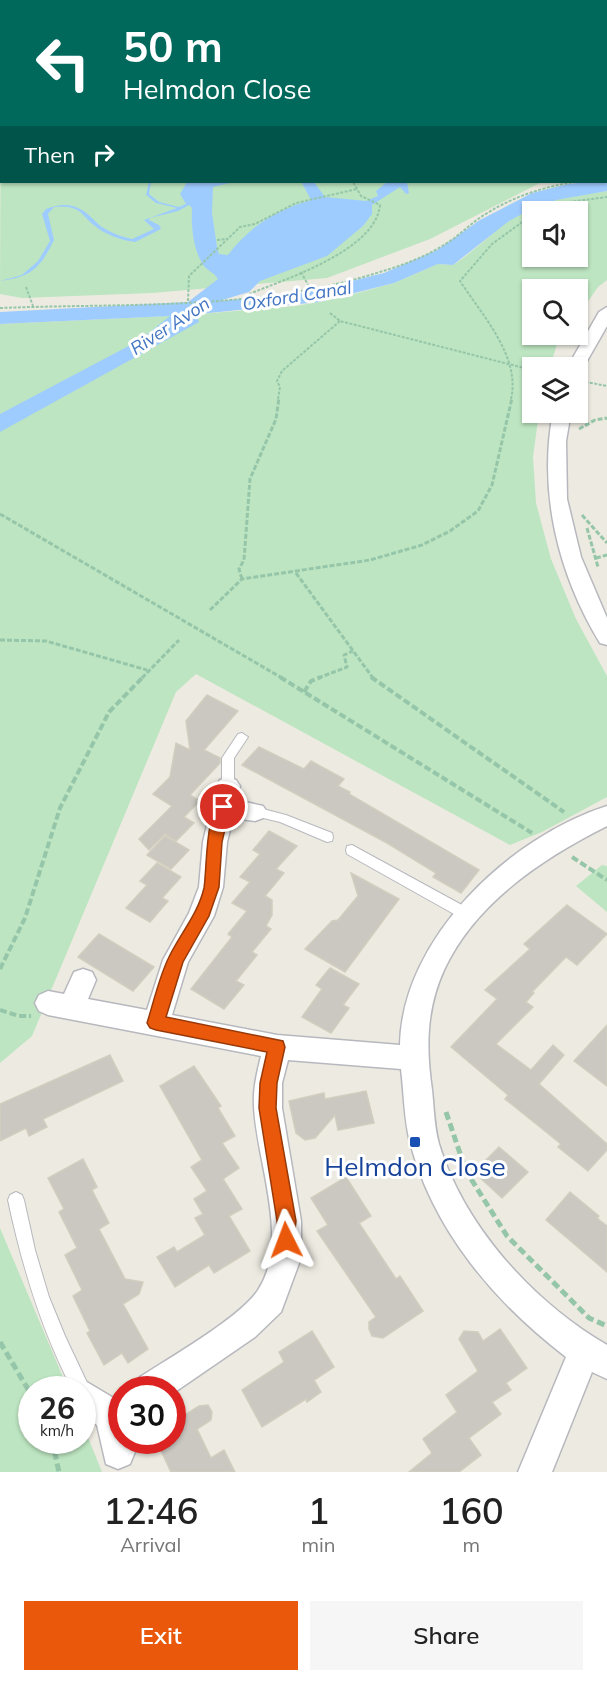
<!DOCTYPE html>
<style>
:root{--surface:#fff;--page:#f6f6f6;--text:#222;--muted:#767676;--accent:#ea580c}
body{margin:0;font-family:Mulish,sans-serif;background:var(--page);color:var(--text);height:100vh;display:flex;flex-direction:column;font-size:22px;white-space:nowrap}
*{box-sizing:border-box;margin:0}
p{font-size:20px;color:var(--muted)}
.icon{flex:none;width:33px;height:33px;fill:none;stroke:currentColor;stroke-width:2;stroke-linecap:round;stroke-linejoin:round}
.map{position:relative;height:1472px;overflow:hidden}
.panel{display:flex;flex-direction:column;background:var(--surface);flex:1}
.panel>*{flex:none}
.top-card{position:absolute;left:0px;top:0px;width:608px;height:183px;box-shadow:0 2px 4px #0004;background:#00695c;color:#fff;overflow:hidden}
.buttons{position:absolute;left:522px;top:201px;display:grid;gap:12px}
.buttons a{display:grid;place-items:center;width:66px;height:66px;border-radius:0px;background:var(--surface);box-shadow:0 2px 4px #0004;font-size:30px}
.speed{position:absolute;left:18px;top:1376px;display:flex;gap:12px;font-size:30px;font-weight:700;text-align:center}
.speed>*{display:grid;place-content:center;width:78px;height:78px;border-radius:50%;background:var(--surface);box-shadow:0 2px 4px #0004;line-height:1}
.speed small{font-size:15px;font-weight:400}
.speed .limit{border:9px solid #d22;background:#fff;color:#111}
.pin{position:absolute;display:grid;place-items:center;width:51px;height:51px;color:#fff;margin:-26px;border:3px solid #fff;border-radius:50%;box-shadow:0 2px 6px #0007}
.me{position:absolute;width:66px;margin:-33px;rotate:357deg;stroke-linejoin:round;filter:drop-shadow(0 0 4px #0008)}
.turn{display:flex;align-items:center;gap:21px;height:126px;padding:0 24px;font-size:27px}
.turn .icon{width:78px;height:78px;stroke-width:2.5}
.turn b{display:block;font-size:42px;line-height:51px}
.then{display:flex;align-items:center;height:57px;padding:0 24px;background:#0003;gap:12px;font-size:22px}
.eta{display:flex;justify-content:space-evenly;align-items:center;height:102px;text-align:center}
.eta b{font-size:36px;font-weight:600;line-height:42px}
.cta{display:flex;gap:12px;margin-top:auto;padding:12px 24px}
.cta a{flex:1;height:69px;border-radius:0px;background:var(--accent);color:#fff;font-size:24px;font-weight:600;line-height:69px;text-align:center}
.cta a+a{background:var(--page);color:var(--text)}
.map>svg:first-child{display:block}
.green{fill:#bde5c1;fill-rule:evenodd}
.water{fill:#9fccff}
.building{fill:#cac8c0;stroke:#d1cebf;stroke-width:1.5}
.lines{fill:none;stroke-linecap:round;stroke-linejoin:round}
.service-casing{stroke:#b7b8be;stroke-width:2}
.minor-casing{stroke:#b7b8be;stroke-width:3}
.tertiary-casing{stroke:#b7b8be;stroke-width:3}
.path-far3{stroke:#96c6a9;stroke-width:2;stroke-dasharray:3 1.5;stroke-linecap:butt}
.path-far2{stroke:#96c6a9;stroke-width:3;stroke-dasharray:5 2;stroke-linecap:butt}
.path-far1{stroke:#96c6a9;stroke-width:4;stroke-dasharray:7 3;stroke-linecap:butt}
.path{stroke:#96c6a9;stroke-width:5;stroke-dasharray:8 4;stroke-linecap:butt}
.service{fill:#fff;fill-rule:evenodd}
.minor{fill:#fff;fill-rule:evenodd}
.tertiary{fill:#fff;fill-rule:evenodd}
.route{fill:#ea580c;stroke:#983908;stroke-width:1.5}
.transit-dot{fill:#1a4fb4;stroke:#fff;stroke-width:2}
.labels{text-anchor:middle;stroke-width:6;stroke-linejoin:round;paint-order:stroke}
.far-water-label{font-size:18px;font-style:italic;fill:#4174c3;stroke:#fff}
.near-transit-label{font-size:26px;fill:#164399;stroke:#fff}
</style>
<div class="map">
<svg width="607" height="1472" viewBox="0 0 607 1472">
<rect width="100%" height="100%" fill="#edebe1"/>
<g class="green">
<path d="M1 42 2 182H542L430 239 327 278 152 293 22 298 0 294Z"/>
<path d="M607 191V280L598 287 578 316V290H532V334L564 335 557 344 550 367 532 368V412L539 413 533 457 536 503 551 559 576 619 607 676V797L542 832 510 845 196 674 176 692 32 1036 0 1063V324L188 315 296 306 339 298 394 283 438 264 453 265C473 252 490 235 508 221 535 200 575 196 607 191ZM532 212H578V256H532Z"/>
<path d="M602 865 607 866V912L576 886Z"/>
<path d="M0 1228 68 1389H32V1440H82L83 1425 102 1472H0Z"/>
</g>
<path class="water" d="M607 180V191L556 200 522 214 509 221 453 265 438 264 394 283 319 302 199 314 197 316 199 322 0 432V414L140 340 170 316 0 324V312L188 302 218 279C215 273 208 271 204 266 193 250 191 227 192 208L189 205 178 211 150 218 149 220 159 225 161 229 135 242C123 241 104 234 95 226 79 213 81 205 54 207L48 214 54 240C40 268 32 277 0 281L22 275 38 261 50 241 42 214 46 209C69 200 82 207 97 223 105 231 122 237 132 239L154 229 144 220 177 208 156 203 146 195 149 182H151L149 194 159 202 179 207 186 204 180 194 187 182H234L213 187 212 213 217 247 219 254 228 255C250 226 276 210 311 200L302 183 255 182H314L325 197 366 201 378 196 376 191 387 182H407L409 193 406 194 400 187 372 205V214L363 226 327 256 260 281 249 292 219 301 303 293 384 273 437 250 480 220 532 193 568 184Z"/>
<g class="building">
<path d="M207 695 238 711 204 750 220 758V763L190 795 200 801 184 817 194 823 176 841 165 834 149 850 139 839 172 806 153 794 170 777 176 743 190 750 186 721Z"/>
<path d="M259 747 304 769 311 761 344 779 338 786 350 792 349 794 479 870 461 893 433 877 436 873 387 843 242 765Z"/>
<path d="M269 831 297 846 276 869 284 873 265 896 272 900V915L266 926 271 929 252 952 257 955 236 981 244 985 224 1009 191 989 232 937 228 934 247 911 232 903 250 882 240 877 260 854 253 850Z"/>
<path d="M165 836 189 850 171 869 147 855Z"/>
<path d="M157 863 181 877 162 898 168 901 150 922 126 908 147 885 140 881Z"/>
<path d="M351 873 399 899 345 972 305 949 332 921 338 920 358 896Z"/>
<path d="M567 905 607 934 577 965 566 957 532 992 534 993 526 1002 533 1007 496 1044 531 1070 553 1045 564 1055 539 1084 607 1144V1150L588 1171 558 1147 561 1144 505 1099 508 1095 451 1047 497 999 485 990 530 949 524 944Z"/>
<path d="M99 934 154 967 133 991 78 957Z"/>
<path d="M330 968 359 984 343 1005 349 1008 331 1033 302 1017 322 989 316 985Z"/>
<path d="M607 1025V1086L574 1061Z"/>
<path d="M110 1055 123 1081 43 1119 47 1127 29 1136 26 1128 0 1141V1104Z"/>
<path d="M194 1066 221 1106 218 1108 235 1136 222 1143 239 1168 223 1179 242 1209 229 1216 250 1251 214 1273 209 1265 175 1287 157 1257 174 1247 177 1252 205 1235 195 1218 203 1214 194 1199 207 1191 191 1167 202 1160 160 1086Z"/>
<path d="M366 1091 374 1123 338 1130 335 1115 315 1138 305 1140 296 1133 289 1101 324 1093 325 1099Z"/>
<path d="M499 1147 528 1172 502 1198 474 1172Z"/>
<path d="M83 1159 97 1187 92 1190 109 1223 99 1229 125 1279 143 1282 139 1294 123 1304 148 1349 128 1363 122 1353 104 1365 87 1333 90 1331 73 1296 82 1290 65 1255 77 1248 59 1212 64 1209 48 1178Z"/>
<path d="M346 1177 371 1216 359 1223 396 1279 400 1276 423 1311 383 1338 372 1336 369 1329V1322L376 1317 317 1231 328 1225 311 1198Z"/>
<path d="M570 1192 599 1216 597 1218 607 1226V1272L546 1220Z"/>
<path d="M500 1329 527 1368 506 1383 511 1390 492 1402 501 1414 469 1438 481 1455 459 1472H409L432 1453 423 1439 457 1412 446 1395 478 1371 459 1339 464 1331 478 1332 483 1341Z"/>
<path d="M312 1331 334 1367 314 1380 321 1392 307 1402 306 1399 262 1427 242 1390 284 1362 279 1352Z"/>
<path d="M208 1405 212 1412 211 1420 197 1429 211 1458 224 1450 235 1472H171L156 1440H172V1423L199 1406Z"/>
</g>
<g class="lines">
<defs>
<g id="service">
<path d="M101 0H107L108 2H102Z"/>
<path d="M242 733 248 737 234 758V786L232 789H224L222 786V758L238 734Z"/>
<path d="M255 807 286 815 332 833 333 837 332 841 327 842 280 822 251 815 249 812 251 809Z"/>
<path d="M352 845 471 910 473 914 471 918 466 920 461 918 347 854 346 850 347 846Z"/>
<path d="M16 1192 22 1195 24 1200 35 1250 49 1297 65 1336 90 1389 87 1395 82 1397V1389H72C41 1329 22 1266 8 1200L10 1195Z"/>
</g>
<g id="minor">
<path d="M13 0H31L12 2Z"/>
<rect x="462" y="0" width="10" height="2"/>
<path d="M0 1 5 2H2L0 8Z"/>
<path d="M607 62V71L606 72V63Z"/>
<rect x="606" y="122" width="1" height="9"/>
<rect x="606" y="148" width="1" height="8"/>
<path d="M607 307V326L583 368 578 372V368H567L599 312Z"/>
<path d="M553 412H571L566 441 567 499 581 557 607 618V645L600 643C558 574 538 492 553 412Z"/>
<path d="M228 777 236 780 240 786 237 800 263 806 267 812 263 818 255 821 233 818 227 842 223 887 214 916 188 962 172 1015 277 1035 400 1045C402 938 510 837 607 806V826C543 858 475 903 444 970 426 1010 426 1048 432 1090 434 1108 434 1126 439 1144 464 1226 533 1302 607 1345V1379L592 1372 552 1472H518L566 1357C495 1303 433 1230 410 1142 404 1119 404 1093 401 1069L288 1060 282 1083V1108L301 1221V1258L281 1312 255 1337 172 1394V1389H136L140 1377C169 1358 241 1317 258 1290 291 1241 256 1160 254 1106 253 1088 257 1073 261 1056L48 1015 39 1011 35 1003 39 995 48 991 64 994 74 972 83 969 92 972 96 980 88 999 147 1010 163 960 189 913 199 887 203 842 216 786 220 780Z"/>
<path d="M85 1381 122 1403V1440H133L135 1452 130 1464 118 1469 106 1464 97 1425 82 1415V1389H72L73 1385Z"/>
</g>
<g id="tertiary">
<path d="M170 0H184L185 2H171Z"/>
<rect x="606" y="7" width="1" height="8"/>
<rect x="0" y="33" width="2" height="8"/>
</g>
</defs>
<use href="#service" class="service-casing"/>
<use href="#minor" class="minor-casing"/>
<use href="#tertiary" class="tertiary-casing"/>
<g class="path-far3">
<path d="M203 2 206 0"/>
<path d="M539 212 569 202 607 197"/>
<path d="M217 240 227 239"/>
<path d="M301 272 311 290"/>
<path d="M26 287 33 306"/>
<path d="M249 294C286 279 376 250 380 205L361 196 353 182"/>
<path d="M188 301 189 276 240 227 255 224 296 203 357 189"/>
<path d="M0 308C128 303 260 311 383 271 407 264 432 254 453 239 465 230 475 220 489 212 515 196 544 187 574 182"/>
<path d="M330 313 340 321 532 370"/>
<path d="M581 381 607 386"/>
<path d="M578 398 584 379"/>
<path d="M278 399 280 387 277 381 282 371 340 321"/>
<path d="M511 399C521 357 482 315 460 281L492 244 532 215"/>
</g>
<g class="path-far2">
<path d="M579 429 595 420 607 418"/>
<path d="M0 514 282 678"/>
<path d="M582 515 607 543"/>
<path d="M587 528 598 567"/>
<path d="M596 558 607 555"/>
<path d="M296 573 373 678"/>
<path d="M242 579 239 569 244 560 250 479 276 419 279 398"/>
<path d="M210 610 242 579 370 560 422 545 450 531 478 511 492 485 512 398"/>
<path d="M0 640 46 641 147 670"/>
<path d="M142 678 179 640"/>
<path d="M318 678 347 667 344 655 353 651"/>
</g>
<g class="path-far1">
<path d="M280 677 532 833"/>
<path d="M371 677 564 812"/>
<path d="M304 692 311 681 321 677"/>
<path d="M572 857 607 880"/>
<path d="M0 969 25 918 60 808 109 712 143 677"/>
<path d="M0 1010 19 1016H31"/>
</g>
<g class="path">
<path d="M446 1112 466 1171 507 1236 589 1318 607 1326"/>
<path d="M0 1342 32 1396"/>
<path d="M52 1440 59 1472"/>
</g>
<use href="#service" class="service"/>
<use href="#minor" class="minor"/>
<use href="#tertiary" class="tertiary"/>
</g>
<path class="route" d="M223 801 230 807 222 842 219 887 209 916 183 962 166 1017 283 1041 285 1047 277 1083 276 1108 296 1221 293 1246 286 1249 280 1246 277 1221 259 1108 260 1083 267 1052 156 1030 150 1028 147 1023C154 1001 159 977 169 957 180 934 198 914 204 888 207 871 205 807 223 801Z"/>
<rect class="transit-dot" x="409" y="1136" width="12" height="12" rx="3"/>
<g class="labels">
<g class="far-water-label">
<text transform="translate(297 296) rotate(-9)" y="6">Oxford Canal</text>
<text transform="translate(170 326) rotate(-33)" y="6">River Avon</text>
</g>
<g class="near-transit-label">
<text x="415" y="1176">Helmdon Close</text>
</g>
</g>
</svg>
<div class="buttons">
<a><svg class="icon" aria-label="sound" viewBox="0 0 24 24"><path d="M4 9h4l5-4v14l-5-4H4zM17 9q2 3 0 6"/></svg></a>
<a><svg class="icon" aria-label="search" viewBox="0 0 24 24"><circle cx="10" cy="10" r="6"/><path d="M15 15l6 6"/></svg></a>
<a><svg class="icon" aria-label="layers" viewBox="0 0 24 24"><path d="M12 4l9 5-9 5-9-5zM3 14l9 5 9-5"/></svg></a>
</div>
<div class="speed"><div>26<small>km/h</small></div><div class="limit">30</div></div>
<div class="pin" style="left:223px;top:807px;background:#d93025"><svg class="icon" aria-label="arrive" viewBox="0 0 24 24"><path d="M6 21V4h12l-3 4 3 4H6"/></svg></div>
<svg class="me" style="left:286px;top:1240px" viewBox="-20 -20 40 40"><path d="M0-17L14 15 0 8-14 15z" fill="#ea580c" stroke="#fff" stroke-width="4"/></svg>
<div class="top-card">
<div class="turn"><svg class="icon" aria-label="left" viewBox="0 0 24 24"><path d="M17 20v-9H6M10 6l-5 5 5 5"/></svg><div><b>50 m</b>Helmdon Close</div></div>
<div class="then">Then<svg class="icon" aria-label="right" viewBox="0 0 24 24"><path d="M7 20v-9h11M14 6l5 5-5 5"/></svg></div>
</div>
</div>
<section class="panel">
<div class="eta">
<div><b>12:46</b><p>Arrival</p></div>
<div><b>1</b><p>min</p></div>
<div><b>160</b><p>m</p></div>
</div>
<div class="cta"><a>Exit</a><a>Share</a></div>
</section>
